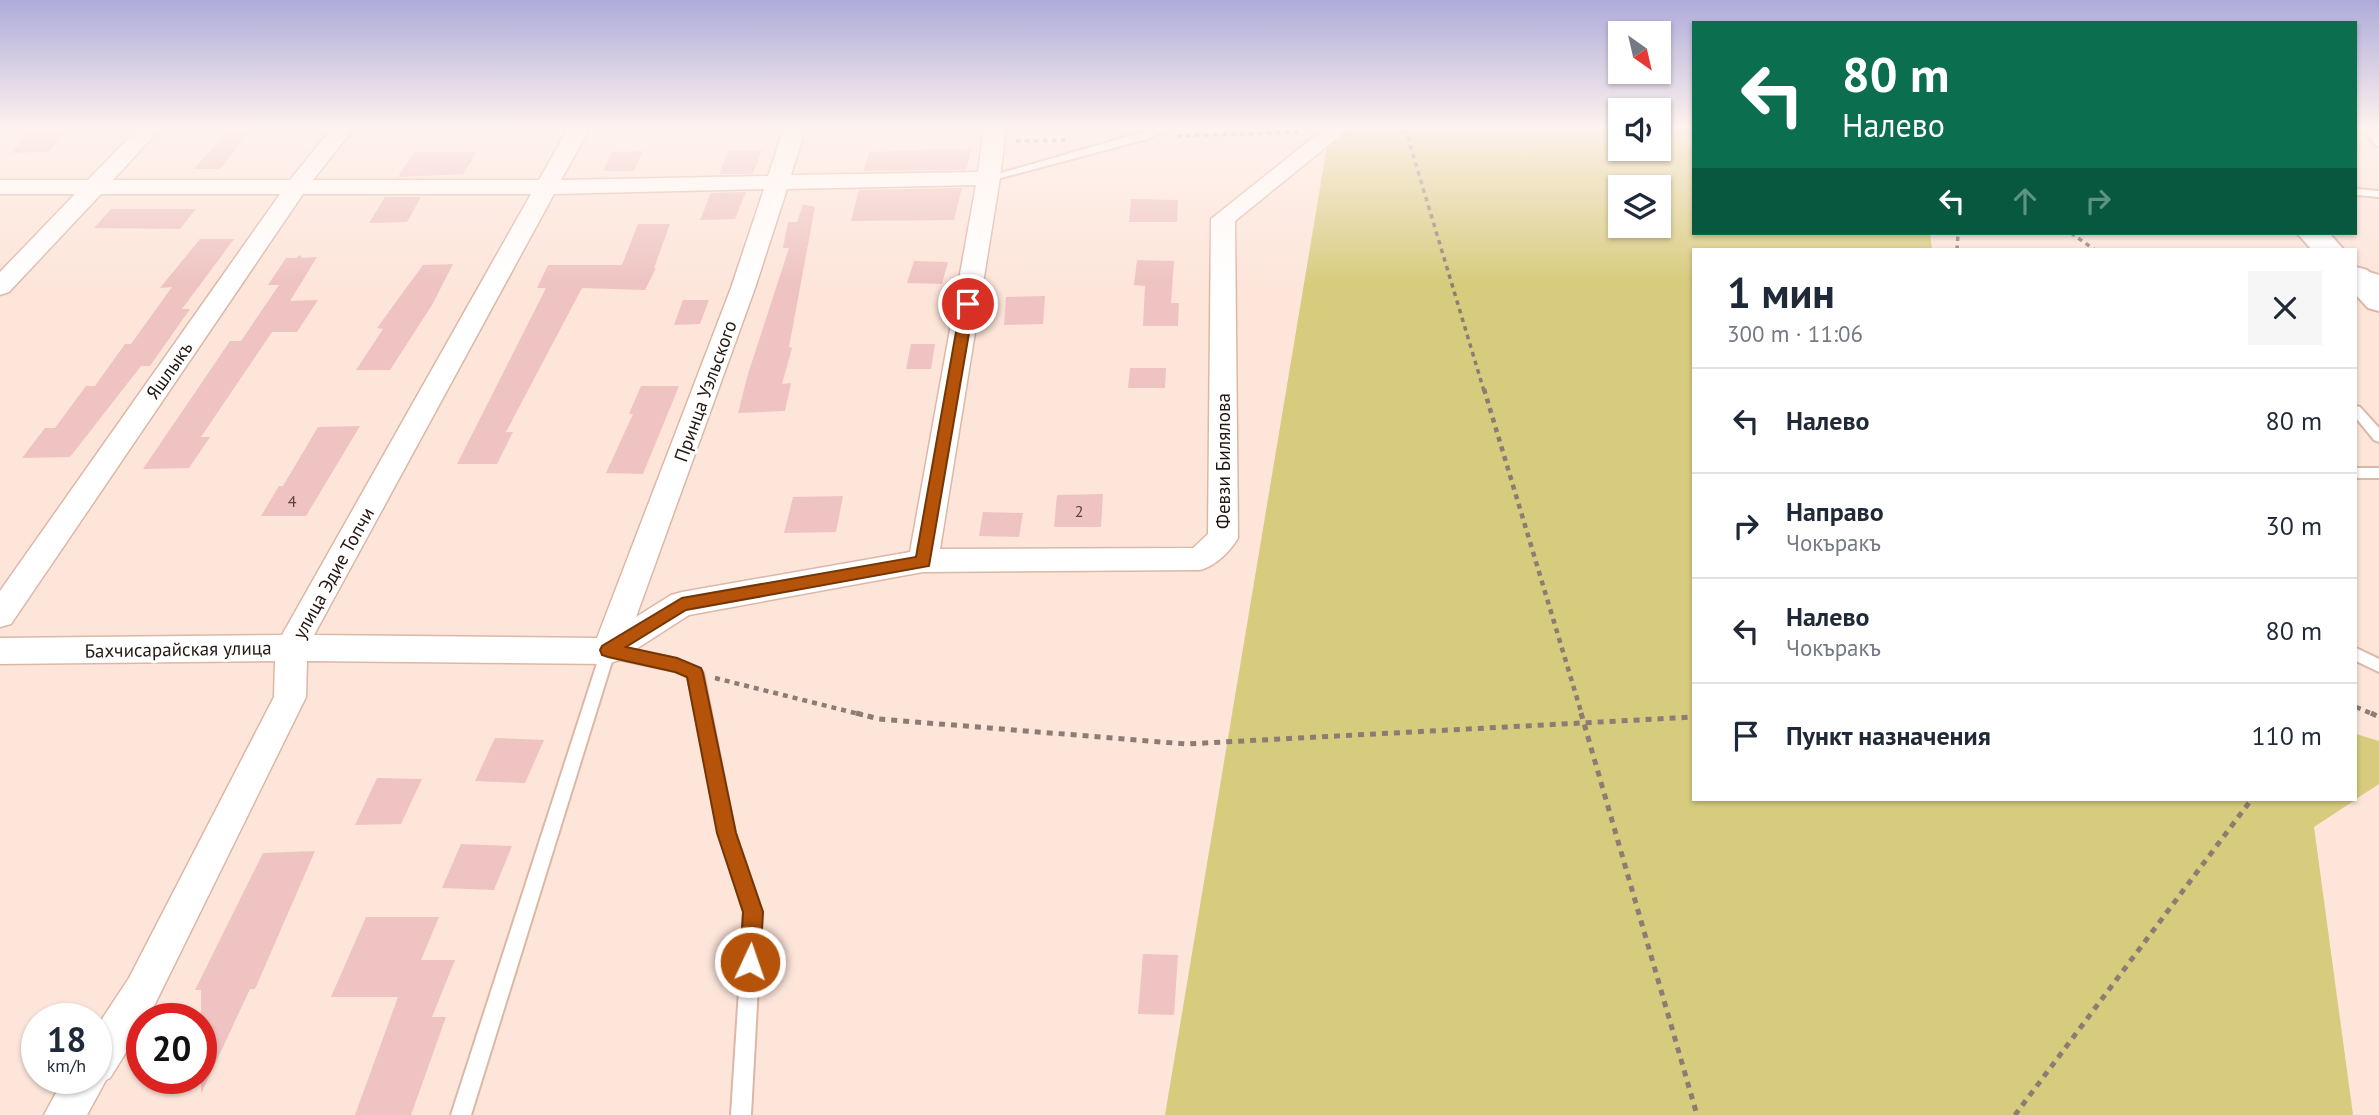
<!DOCTYPE html>
<html lang="ru">
<meta charset="utf-8">
<style>
:root{--surface:#fff;--page:#f6f6f7;--text:#1f2937;--muted:#747a83;--line:#e0e1e3}
body{margin:0;font-family:"PT Sans",sans-serif;background:var(--page);color:var(--text);height:100vh;display:flex;flex-direction:column;font-size:26px;white-space:nowrap}
*{box-sizing:border-box;margin:0}
p{font-size:23px;color:var(--muted)}
.icon{flex:none;width:38px;height:38px;fill:none;stroke:currentColor;stroke-width:2;stroke-linecap:round;stroke-linejoin:round}
.map{position:relative;flex:1;overflow:hidden}
.drawer{position:absolute;left:1692px;top:248px;width:665px;height:553px;display:flex;flex-direction:column;background:var(--surface);border-radius:0px;box-shadow:0 2px 5px #0004}
.drawer>*{flex:none}
.banner{position:absolute;left:1692px;top:21px;width:665px;height:214px;border-radius:0px;box-shadow:0 2px 5px #0004;background:#0b6e4f;color:#fff;overflow:hidden}
.needle{width:46px;rotate:146deg}
.buttons{position:absolute;left:1608px;top:21px;display:grid;gap:14px}
.buttons a{display:grid;place-items:center;width:63px;height:63px;border-radius:0px;background:var(--surface);box-shadow:0 2px 5px #0004;font-size:35px}
.speed{position:absolute;left:21px;top:1003px;display:flex;gap:14px;font-size:35px;font-weight:700;text-align:center}
.speed>*{display:grid;place-content:center;width:91px;height:91px;border-radius:50%;background:var(--surface);box-shadow:0 2px 5px #0004;line-height:1}
.speed small{font-size:18px;font-weight:400}
.speed .limit{border:10px solid #d22;background:#fff;color:#111}
.pin{position:absolute;display:grid;place-items:center;width:60px;height:60px;color:#fff;margin:-30px;border:4px solid #fff;border-radius:50%;box-shadow:0 2px 7px #0007}
.me{position:absolute;width:77px;margin:-38px;rotate:3deg;stroke-linejoin:round;filter:drop-shadow(0 0 5px #0008)}
.turn{display:flex;align-items:center;gap:24px;height:147px;padding:0 35px;font-size:32px}
.turn .icon{width:91px;height:91px;stroke-width:2.5}
.turn b{display:block;font-size:49px;line-height:60px}
.lanes{display:flex;align-items:center;height:66px;padding:0 35px;background:#0003;justify-content:center;gap:35px;direction:ltr}
.lanes .off{opacity:.35}
.round{display:grid;place-items:center;flex:none;width:74px;height:74px;border-radius:0px;background:var(--page)}
.head{display:flex;align-items:center;justify-content:space-between;height:119px;padding:0 35px}
h1{font-size:42px;font-weight:700;line-height:52px}
ul{padding:0;list-style:none}
li{display:flex;align-items:center;gap:21px;height:105px;padding:0 35px;border-top:2px solid var(--line)}
li div{flex:1}
li b{display:block;font-size:26px}
li em{font-style:normal}
.map>svg:first-child{display:block}
.green{fill:#d7cb7d;fill-rule:evenodd}
.building{fill:#eec3c2}
.lines{fill:none;stroke-linecap:round;stroke-linejoin:round}
.service-casing{stroke:#ddb7a6;stroke-width:4}
.minor-casing{stroke:#ddb7a6;stroke-width:3}
.secondary-casing{stroke:#ddb7a6;stroke-width:4}
.path-far2{stroke:#8e7c74;stroke-width:3.5;stroke-dasharray:4.5 4.5;stroke-linecap:butt}
.path-far1{stroke:#8e7c74;stroke-width:4.5;stroke-dasharray:5 5;stroke-linecap:butt}
.path{stroke:#8e7c74;stroke-width:5;stroke-dasharray:6 6;stroke-linecap:butt}
.service{fill:#fff;fill-rule:evenodd}
.minor{fill:#fff;fill-rule:evenodd}
.secondary{fill:#fff;fill-rule:evenodd}
.route{fill:#b45309;stroke:#753606;stroke-width:2}
.labels{text-anchor:middle;stroke-width:6;stroke-linejoin:round;paint-order:stroke}
.number-label{font-size:16px;fill:#56423d}
.street-label{font-size:19px;fill:#241711;stroke:#fff}
</style>
<div class="map">
<svg width="2379" height="1115" viewBox="0 0 2379 1115">
<rect width="100%" height="100%" fill="#fde5da"/>
<g class="green">
<path d="M1330 128H1620V149H1659V128H1694V233H1930L1932 250H1694V800H2355L2314 827 2353 1115H1165ZM1620 187H1659V226H1620Z"/>
<path d="M2356 734 2379 741V784L2356 799Z"/>
</g>
<g class="building">
<path d="M230 128H253L220 169H194Z"/>
<path d="M33 130H69L48 152 11 153Z"/>
<path d="M941 149 971 150 966 170 864 171 869 152Z"/>
<path d="M729 150H762L753 174H719Z"/>
<path d="M643 151 634 171H603L612 152Z"/>
<path d="M414 152H477L463 174 398 177Z"/>
<path d="M962 188 954 220 851 221 859 190Z"/>
<path d="M746 192 735 219 700 220 711 193Z"/>
<path d="M385 197H421L407 222 369 223Z"/>
<path d="M1131 199 1178 200 1177 222H1129Z"/>
<path d="M803 204 815 207 789 347 792 348 782 384 791 383 785 411 738 413 748 374 789 248H783L788 222H797Z"/>
<path d="M111 209H196L180 229 94 228Z"/>
<path d="M638 224H670L654 268H656L645 290 582 288 506 432H513L497 464H457L546 288H537L548 265H622Z"/>
<path d="M200 239H234L182 309H190L150 366H141L70 457 22 458 45 428H55L86 386H95L125 344H131L172 287 160 288Z"/>
<path d="M299 255 303 258 317 257 290 301 318 300 297 332H272L201 437H210L189 468 143 469 230 341H241L279 285H268L286 258H297Z"/>
<path d="M1137 260 1174 261 1171 303H1179L1178 326H1143L1145 286 1134 285Z"/>
<path d="M914 261 948 262 942 284 907 283Z"/>
<path d="M453 264 432 305 390 370H356L383 329 377 328 423 265Z"/>
<path d="M1045 296 1043 324 1004 325 1006 297Z"/>
<path d="M683 300H709L700 324 674 325Z"/>
<path d="M911 344H935L931 369H906Z"/>
<path d="M1130 368H1166L1165 388H1128Z"/>
<path d="M641 386H679L643 474 606 473 633 414H629Z"/>
<path d="M360 426 306 516H261L279 486H283L318 427Z"/>
<path d="M1103 494 1101 527H1054L1057 495Z"/>
<path d="M843 496 836 532 784 533 793 497Z"/>
<path d="M983 512 1023 513 1019 537 979 536Z"/>
<path d="M495 738 544 740 525 783 475 781Z"/>
<path d="M377 778 422 779 401 824 355 825Z"/>
<path d="M461 844 512 846 494 890 442 888Z"/>
<path d="M315 851 255 989H250L201 1094V990H195L263 853Z"/>
<path d="M366 917H439L421 960H455L432 1017H446L411 1115H355L398 997H331Z"/>
<path d="M1143 954 1178 955 1174 1015 1138 1014Z"/>
</g>
<g class="lines">
<defs>
<g id="service">
<path d="M1157 128H1172L1147 139 993 180H985L984 178Z"/>
<path d="M2362 128H2372L2379 136V146L2375 145Z"/>
<path d="M2356 189 2379 191V197L2356 195Z"/>
<path d="M2356 268 2379 275V283L2356 276Z"/>
<path d="M2356 406 2360 407 2379 428V442L2374 440 2356 418Z"/>
<rect x="2356" y="468" width="23" height="10"/>
<path d="M608 645 677 659 700 669 703 673 735 833 762 912 751 1115H731L744 912 719 833 688 677 675 671 613 658 471 1115H451L601 651 603 647Z"/>
<path d="M2356 648 2379 659V672L2356 661Z"/>
</g>
<path id="minor" d="M138 128H161L113 180H290L332 128H354L313 180H539L568 128H590L561 180 768 176 784 128H806L791 175 978 172 984 128H1006L1000 178 940 549 1193 548 1208 534 1211 219 1325 128H1344L1346 131 1235 221 1238 538C1230 552 1215 566 1200 570L923 572 689 615 619 660 608 664 307 661 306 697 155 1004 147 1018H142V1027L110 1078 106 1080 87 1115H44L64 1078H96V1028L129 978 274 697 275 661 0 664V638L282 635 531 194H303L11 624 0 627V591L280 194H101L9 292 0 295V272L75 194H0V180H88ZM976 185 910 552 682 592 671 595 636 617 755 288 787 189ZM764 189 731 288 597 638 314 635 554 194Z"/>
<g id="secondary">
<path d="M2297 233H2329L2344 250H2312Z"/>
<path d="M2356 267 2367 270 2379 282V311L2368 308 2356 295Z"/>
</g>
</defs>
<use href="#service" class="service-casing"/>
<use href="#minor" class="minor-casing"/>
<use href="#secondary" class="secondary-casing"/>
<g class="path-far2">
<path d="M1405 128 1484 391"/>
<path d="M1659 129H1694"/>
<path d="M1355 131 1620 129"/>
<path d="M1177 136 1301 132"/>
<path d="M1016 141 1067 140"/>
<path d="M2071 233 2095 250"/>
<path d="M1957 250 1958 233"/>
</g>
<g class="path-far1">
<path d="M1484 389 1582 715"/>
<path d="M715 678 863 715"/>
<path d="M2356 707 2375 715"/>
</g>
<g class="path">
<path d="M856 713 879 719 1186 744 1694 717"/>
<path d="M1581 713 1697 1115"/>
<path d="M2371 713 2379 717"/>
<path d="M2015 1115 2251 800"/>
</g>
<use href="#service" class="service"/>
<use href="#minor" class="minor"/>
<use href="#secondary" class="secondary"/>
</g>
<linearGradient id="sky" x2="0" y2="1"><stop stop-color="#aeabda"/><stop offset="0.45" stop-color="#fef3ee"/><stop offset="1" stop-color="#fef3ee" stop-opacity="0"/></linearGradient>
<rect width="2379" height="284" fill="url(#sky)"/>
<path class="route" d="M968 300 974 304 929 566 686 610 626 647 677 658 701 668 703 673 736 833 763 912 760 962 757 969 750 972 743 969 740 962 743 912 717 833 687 677 675 672 608 657 602 655 600 650 602 646 682 598 916 557 961 304Z"/>
<g class="labels">
<g class="number-label">
<text x="292" y="507">4</text>
<text x="1079" y="517">2</text>
</g>
<g class="street-label">
<text transform="translate(169 370) rotate(-55)" y="7">Яшлыкъ</text>
<text transform="translate(705 391) rotate(-70)" y="7">Принца Уэльского</text>
<text transform="translate(1223 461) rotate(-90)" y="7">Февзи Билялова</text>
<text transform="translate(333 573) rotate(-61)" y="7">улица Эдие Топчи</text>
<text transform="translate(178 649) rotate(-1)" y="7">Бахчисарайская улица</text>
</g>
</g>
</svg>
<div class="buttons">
<a><svg class="needle" viewBox="-14 -14 28 28"><path d="M0-13l5 13h-10z" fill="#e53935"/><path d="M0 13l5-13h-10z" fill="#747a83"/></svg></a>
<a><svg class="icon" aria-label="sound" viewBox="0 0 24 24"><path d="M4 9h4l5-4v14l-5-4H4zM17 9q2 3 0 6"/></svg></a>
<a><svg class="icon" aria-label="layers" viewBox="0 0 24 24"><path d="M12 4l9 5-9 5-9-5zM3 14l9 5 9-5"/></svg></a>
</div>
<div class="speed"><div>18<small>km/h</small></div><div class="limit">20</div></div>
<div class="pin" style="left:968px;top:304px;background:#d93025"><svg class="icon" aria-label="arrive" viewBox="0 0 24 24"><path d="M6 21V4h12l-3 4 3 4H6"/></svg></div>
<svg class="me" style="left:750px;top:962px" viewBox="-20 -20 40 40"><circle r="17" fill="#b45309" stroke="#fff" stroke-width="3"/><path d="M0-11L8 9 0 5-8 9z" fill="#fff"/></svg>
<div class="banner">
<div class="turn"><svg class="icon" aria-label="left" viewBox="0 0 24 24"><path d="M17 20v-9H6M10 6l-5 5 5 5"/></svg><div><b>80 m</b>Налево</div></div>
<div class="lanes"><svg class="icon" aria-label="left" viewBox="0 0 24 24"><path d="M17 20v-9H6M10 6l-5 5 5 5"/></svg><svg class="icon off" aria-label="ahead" viewBox="0 0 24 24"><path d="M12 20V5M6 11l6-6 6 6"/></svg><svg class="icon off" aria-label="right" viewBox="0 0 24 24"><path d="M7 20v-9h11M14 6l5 5-5 5"/></svg></div>
</div>
<section class="drawer">
<div class="head"><div><h1>1 мин</h1><p>300 m · 11:06</p></div><a class="round"><svg class="icon" aria-label="close" viewBox="0 0 24 24"><path d="M6 6l12 12M18 6L6 18"/></svg></a></div>
<ul>
<li><svg class="icon" aria-label="left" viewBox="0 0 24 24"><path d="M17 20v-9H6M10 6l-5 5 5 5"/></svg><div><b>Налево</b></div><em>80 m</em></li>
<li><svg class="icon" aria-label="right" viewBox="0 0 24 24"><path d="M7 20v-9h11M14 6l5 5-5 5"/></svg><div><b>Направо</b><p>Чокъракъ</p></div><em>30 m</em></li>
<li><svg class="icon" aria-label="left" viewBox="0 0 24 24"><path d="M17 20v-9H6M10 6l-5 5 5 5"/></svg><div><b>Налево</b><p>Чокъракъ</p></div><em>80 m</em></li>
<li><svg class="icon" aria-label="arrive" viewBox="0 0 24 24"><path d="M6 21V4h12l-3 4 3 4H6"/></svg><div><b>Пункт назначения</b></div><em>110 m</em></li>
</ul>
</section>
</div>
